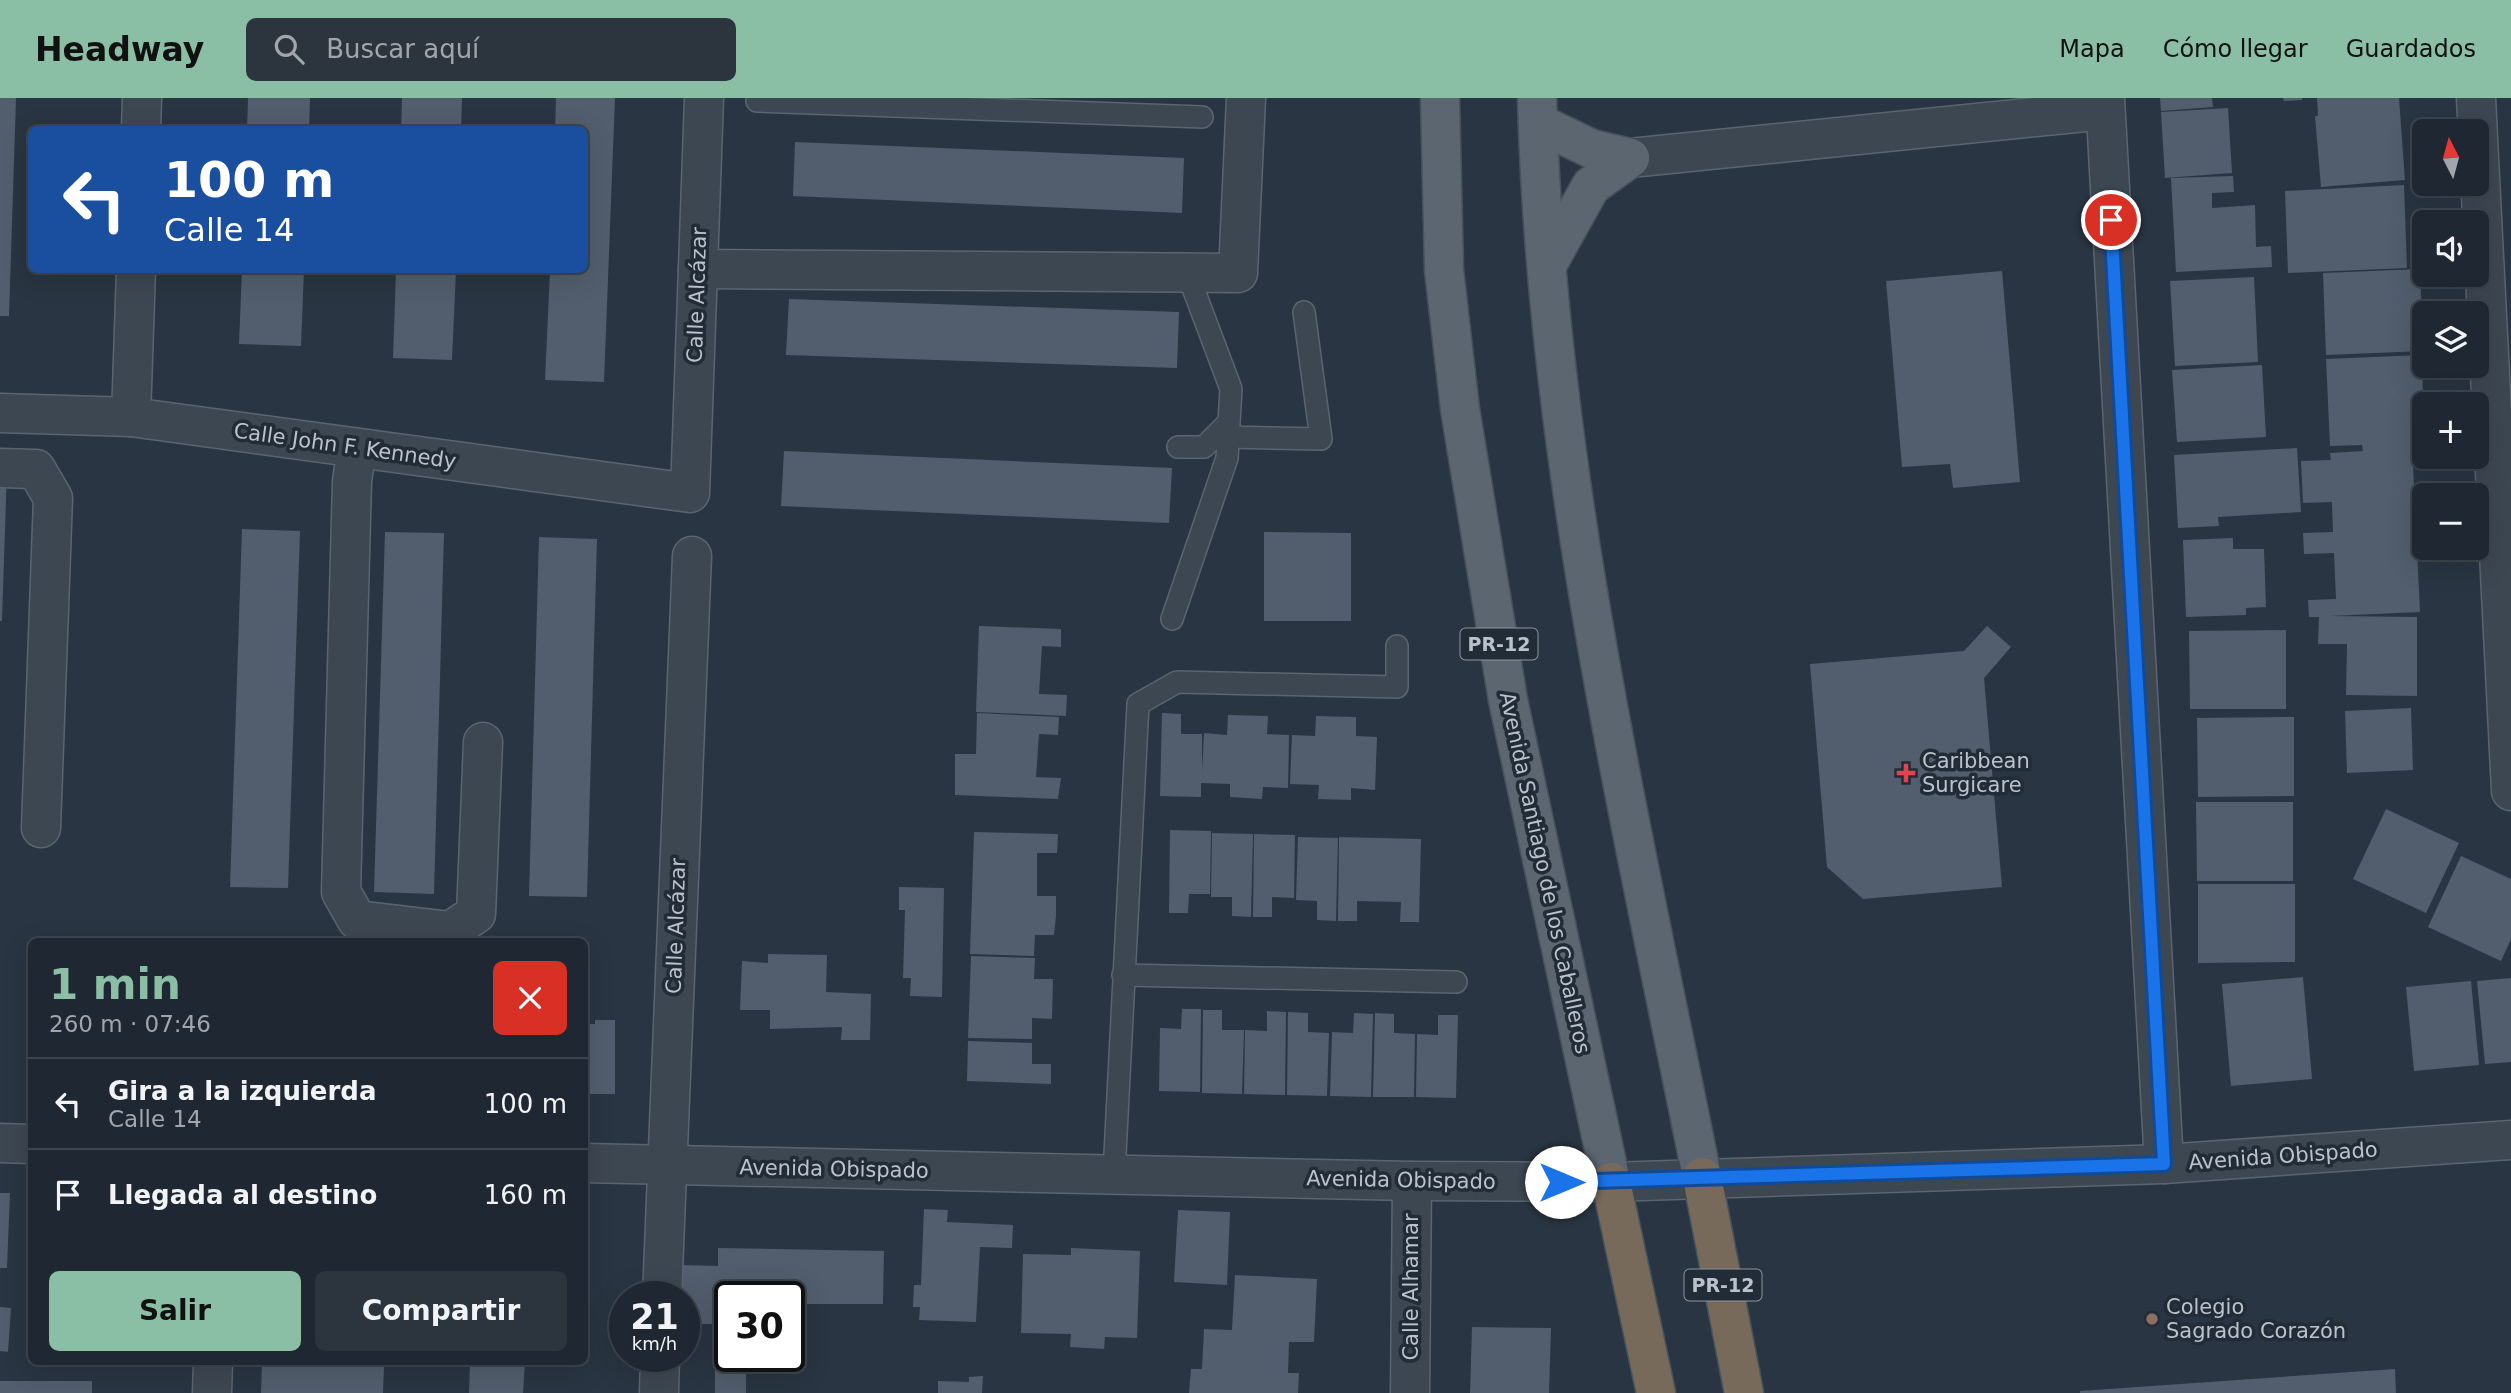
<!DOCTYPE html>
<html lang="es">
<meta charset="utf-8">
<style>
:root{--surface:#1f2832;--page:#2c343e;--text:#f1f3f6;--muted:#a1a6ac;--line:#3c444d;--accent:#8abfa5}
body{margin:0;font-family:"DejaVu Sans",sans-serif;background:var(--page);color:var(--text);height:100vh;display:flex;flex-direction:column;font-size:26px;white-space:nowrap}
*{box-sizing:border-box;margin:0}
p{font-size:23px;color:var(--muted)}
.icon{flex:none;width:38px;height:38px;fill:none;stroke:currentColor;stroke-width:2;stroke-linecap:round;stroke-linejoin:round}
.map{position:relative;flex:1;overflow:hidden}
.sheet{position:absolute;left:28px;top:840px;width:560px;height:427px;display:flex;flex-direction:column;background:var(--surface);border-radius:10px;box-shadow:0 7px 28px #0002,0 0 0 2px var(--line)}
.sheet>*{flex:none}
.guide{position:absolute;left:28px;top:28px;width:560px;height:147px;border-radius:10px;box-shadow:0 7px 28px #0002,0 0 0 2px var(--line);background:#1a4fa0;color:#fff;overflow:hidden}
.needle{width:46px;rotate:354deg}
.tools{position:absolute;left:2412px;top:21px;display:grid;gap:14px}
.tools a{display:grid;place-items:center;width:77px;height:77px;border-radius:10px;background:var(--surface);box-shadow:0 7px 28px #0002,0 0 0 2px var(--line);font-size:35px}
.speed{position:absolute;left:609px;top:1183px;display:flex;gap:14px;font-size:35px;font-weight:700;text-align:center}
.speed>*{display:grid;place-content:center;width:91px;height:91px;border-radius:50%;background:var(--surface);box-shadow:0 7px 28px #0002,0 0 0 2px var(--line);line-height:1}
.speed small{font-size:18px;font-weight:400}
.speed .limit{border:4px solid #111;border-radius:10px;background:#fff;color:#111}
.pin{position:absolute;display:grid;place-items:center;width:60px;height:60px;color:#fff;margin:-30px;border:4px solid #fff;border-radius:50%;box-shadow:0 2px 7px #0007}
.me{position:absolute;width:77px;margin:-38px;rotate:90deg;stroke-linejoin:round;filter:drop-shadow(0 0 5px #0008)}
.turn{display:flex;align-items:center;gap:24px;height:147px;padding:0 21px;font-size:32px}
.turn .icon{width:91px;height:91px;stroke-width:2.5}
.turn b{display:block;font-size:49px;line-height:60px}
.round{display:grid;place-items:center;flex:none;width:74px;height:74px;border-radius:10px;background:var(--page)}
.head{display:flex;align-items:center;justify-content:space-between;height:119px;padding:0 21px}
h1{font-size:42px;font-weight:700;line-height:52px;color:var(--accent)}
.cta{display:flex;gap:14px;margin-top:auto;padding:14px 21px}
.cta a{flex:1;height:80px;border-radius:10px;background:var(--accent);color:#111;font-size:28px;font-weight:700;line-height:80px;text-align:center}
.cta a+a{background:var(--page);color:var(--text)}
ul{padding:0;list-style:none}
li{display:flex;align-items:center;gap:21px;height:91px;padding:0 21px;border-top:2px solid var(--line)}
li div{flex:1}
li b{display:block;font-size:26px}
li em{font-style:normal}
header{display:flex;align-items:center;gap:42px;box-sizing:border-box;height:98px;padding:0 35px;background:var(--accent);color:#111}
header strong{font-size:33px}
nav{display:flex;gap:38px;margin-inline-start:auto;font-size:24px}
.search{width:490px;height:63px;background:var(--page);display:flex;align-items:center;gap:18px;box-sizing:border-box;padding:0 24px;border-radius:10px;color:var(--muted);font-size:26px}
.map>svg:first-child{display:block}
.building{fill:#525e6d}
.lines{fill:none;stroke-linecap:round;stroke-linejoin:round}
.lane-casing{stroke:#5b656f;stroke-width:24}
.street-casing{stroke:#5b656f;stroke-width:41}
.primary-casing{stroke:#47505b;stroke-width:41}
.highway-casing{stroke:#48525c;stroke-width:41}
.lane{stroke:#3d4752;stroke-width:21}
.street{stroke:#3d4752;stroke-width:38}
.primary{stroke:#5b6671;stroke-width:38}
.highway{stroke:#776a5b;stroke-width:38}
.route-casing{stroke:#114b97;stroke-width:18}
.route{stroke:#1a73e8;stroke-width:12}
.health-dot{fill:#e0444e;stroke:#222c37;stroke-width:2.5}
.education-dot{fill:#8d6e63;stroke:#222c37;stroke-width:2.5}
.labels{text-anchor:middle;stroke-width:7;stroke-linejoin:round;paint-order:stroke}
.shield{fill:#222c37;stroke:#8c959f;stroke-width:2}
.shield-label{font-size:19px;font-weight:bold;fill:#bac2cc}
.street-label{font-size:21px;fill:#bac2cc;stroke:#222c37}
.poi-label{font-size:21px;fill:#bac2cc;stroke:#222c37;text-anchor:start}
</style>
<header>
<strong>Headway</strong>
<div class="search"><svg class="icon" aria-label="search" viewBox="0 0 24 24"><circle cx="10" cy="10" r="6"/><path d="M15 15l6 6"/></svg>Buscar aquí</div>
<nav><a>Mapa</a><a>Cómo llegar</a><a>Guardados</a></nav>
</header>
<div class="map">
<svg width="2511" height="1295" viewBox="0 0 2511 1295">
<rect width="100%" height="100%" fill="#293542"/>
<g class="building">
<path d="M0 0H16L9 218H0Z"/>
<path d="M248 0H310L309 32H247Z"/>
<path d="M402 0H462L461 32H401Z"/>
<path d="M556 0H615L604 284 545 282 550 172H584V32H555Z"/>
<path d="M2160 0H2212L2213 9 2161 13Z"/>
<path d="M2283 0H2302V2L2284 3Z"/>
<path d="M2317 0H2399L2405 82 2321 89 2315 18H2318Z"/>
<path d="M2228 10 2232 75 2165 80 2161 14Z"/>
<path d="M795 44 1184 60 1182 115 793 98Z"/>
<path d="M2233 78 2234 94 2212 95V110L2255 107 2256 149 2271 148 2272 169 2176 174 2171 80Z"/>
<path d="M2404 87 2407 170 2288 175 2285 93Z"/>
<path d="M2420 171 2423 253 2326 257 2323 175Z"/>
<path d="M242 172H304L301 248 239 246Z"/>
<path d="M396 172H456L452 262 393 260Z"/>
<path d="M2002 173 2020 384 1953 390 1950 366 1902 369 1886 183Z"/>
<path d="M2254 179 2258 264 2175 268 2170 183Z"/>
<path d="M789 201 1179 214 1177 270 786 257Z"/>
<path d="M2422 257 2424 344 2412 345 2420 514 2330 518 2417 519V598L2346 597 2347 546H2318L2319 519H2309L2308 502 2336 501 2334 455 2304 456 2303 435 2333 434 2332 404 2303 405 2301 363 2331 362 2330 355 2363 353 2362 347 2330 348 2326 261Z"/>
<path d="M2262 267 2266 339 2177 344 2172 272Z"/>
<path d="M2297 350 2301 414 2218 419 2219 428 2178 430 2174 357Z"/>
<path d="M784 353 1172 370 1169 425 781 408Z"/>
<path d="M0 369 7 370 2 523H0Z"/>
<path d="M242 431 300 433 288 790 230 789Z"/>
<path d="M385 434 444 435 434 796 374 794Z"/>
<path d="M1264 434 1351 435V523H1264Z"/>
<path d="M539 439 597 441 587 799 529 798Z"/>
<path d="M2233 440V451H2264L2266 509 2246 510V517L2186 519 2183 442Z"/>
<path d="M979 528 1061 531V549L1042 548 1039 596 1067 597 1066 618 976 614Z"/>
<path d="M1987 528 2011 549 1984 580 2002 789 1863 801 1827 769 1810 566 1964 553Z"/>
<path d="M2286 532V611H2190L2189 533Z"/>
<path d="M2411 610 2413 672 2347 675 2345 613Z"/>
<path d="M977 615 1059 619 1058 637 1039 636 1036 679 1061 680 1058 701 955 697V656H976Z"/>
<path d="M1162 615 1181 616V636H1202V674L1204 635 1227 637 1228 617 1268 618 1267 636 1289 637 1288 690 1263 689 1262 701 1230 699V686L1201 685V699L1160 698Z"/>
<path d="M1316 618 1356 619V638L1377 639 1375 692 1351 690V702L1318 701 1319 687 1290 686 1292 637 1315 638Z"/>
<path d="M2294 619V698L2198 699 2197 620Z"/>
<path d="M2196 704H2293V783H2197Z"/>
<path d="M2386 711 2459 745 2426 815 2353 781Z"/>
<path d="M1170 732 1211 733 1210 796H1189L1188 815H1169Z"/>
<path d="M974 734 1058 736 1057 755H1037V798H1056V818L1054 837H1035L1034 858 970 856Z"/>
<path d="M1212 735 1253 736 1251 819 1232 818V799H1211Z"/>
<path d="M1254 736 1295 737 1294 800 1272 799V819H1253Z"/>
<path d="M1298 739 1338 740 1336 823 1317 822V803L1296 802Z"/>
<path d="M1339 739 1421 741 1419 824H1400L1401 804 1357 803V823H1338Z"/>
<path d="M2461 758 2511 781V841L2501 863 2428 829Z"/>
<path d="M2198 786H2295V864L2198 865Z"/>
<path d="M899 789 944 790 942 899 910 898 911 880H903L905 812H899Z"/>
<path d="M768 856 827 857 826 894 871 896 870 942H841L842 929 770 931V912H740L742 863 768 865Z"/>
<path d="M971 858 1035 860 1034 881H1053L1052 921 1032 920V941L968 940Z"/>
<path d="M2303 879 2312 981 2231 988 2222 886Z"/>
<path d="M2511 880V964L2485 966 2477 883Z"/>
<path d="M2471 883 2479 967 2414 973 2406 889Z"/>
<path d="M1182 911H1201L1200 994 1159 993 1160 930 1181 931Z"/>
<path d="M1203 912H1222V932H1244L1242 996 1202 995Z"/>
<path d="M1267 913 1286 914 1285 997 1244 996 1245 932 1267 933Z"/>
<path d="M1288 914 1308 915V934L1329 935 1327 998 1287 997Z"/>
<path d="M1354 915 1373 916 1371 999 1330 998 1332 934 1353 935Z"/>
<path d="M1375 915 1394 916V935L1415 936 1414 999H1373Z"/>
<path d="M1438 917H1458L1456 1000 1416 999 1417 936 1438 937Z"/>
<path d="M595 922H615V996H584V926H595Z"/>
<path d="M968 943 1032 945V966H1051V986L967 983Z"/>
<path d="M0 1095H10L7 1170H0Z"/>
<path d="M29 1107H32V1204H26Z"/>
<path d="M924 1111 948 1112 947 1124 1013 1127 1012 1150 980 1149 976 1224 919 1222 920 1209H913L914 1187H921Z"/>
<path d="M1178 1112 1230 1114 1227 1187 1174 1184Z"/>
<path d="M718 1150 884 1153 883 1206H800V1226H789V1199H730V1211H717V1226H696L695 1244 684 1243 681 1167 718 1168Z"/>
<path d="M1071 1150 1140 1153 1137 1240 1105 1239 1104 1251 1070 1249 1071 1236 1021 1235 1023 1156 1071 1157Z"/>
<path d="M1235 1177 1317 1181 1314 1244H1289L1288 1275H1299L1298 1295H1189L1191 1271H1202L1204 1231 1232 1232Z"/>
<path d="M0 1209 11 1210 8 1254 0 1253Z"/>
<path d="M1472 1229 1551 1230 1549 1295H1470Z"/>
<path d="M262 1264 384 1268 383 1295H261Z"/>
<path d="M470 1264H525L523 1295H469Z"/>
<path d="M715 1269 746 1270V1295H715Z"/>
<path d="M2395 1271 2396 1295H2080V1293Z"/>
<path d="M983 1278 982 1295H938V1283L969 1284V1279Z"/>
<rect x="0" y="1283" width="92" height="12"/>
</g>
<g class="lines">
<defs>
<g id="lane">
<path d="M757 3 1202 19"/>
<path d="M1228 339 1321 341 1304 214"/>
<path d="M1178 349H1204L1229 324 1231 291 1187 174"/>
<path d="M1172 521 1227 360 1229 326"/>
<path d="M1123 877 1456 884"/>
<path d="M1114 1076 1138 606 1177 584 1397 589V548"/>
</g>
<g id="street">
<path d="M2105 0 2164 1066"/>
<path d="M2476 0 2511 693"/>
<path d="M141 32 142 0"/>
<path d="M1630 60 2105 12"/>
<path d="M698 171 1238 175 1246 0"/>
<path d="M0 315 131 319 690 395 704 0"/>
<path d="M131 319 136 172"/>
<path d="M357 350 352 383 341 794 357 822 450 833 476 816 483 644"/>
<path d="M0 370 36 371 53 400 41 730"/>
<path d="M0 1045 32 1046"/>
<path d="M584 1065 1412 1083 1611 1084 2164 1066 2511 1042"/>
<path d="M662 1199 692 458"/>
<path d="M212 1295 213 1264"/>
<path d="M659 1295 660 1258"/>
<path d="M1410 1295 1412 1083"/>
</g>
<g id="primary">
<path d="M1440 0 1444 172 1460 311 1508 602 1611 1084"/>
<path d="M1537 0C1546 364 1631 724 1702 1079"/>
<path d="M1538 25 1592 51 1630 60"/>
<path d="M1547 167 1591 88 1630 60"/>
</g>
<g id="highway">
<path d="M1702 1079 1744 1295"/>
<path d="M1611 1084 1656 1295"/>
</g>
</defs>
<use href="#lane" class="lane-casing"/>
<use href="#street" class="street-casing"/>
<use href="#primary" class="primary-casing"/>
<use href="#highway" class="highway-casing"/>
<use href="#lane" class="lane"/>
<use href="#street" class="street"/>
<use href="#primary" class="primary"/>
<use href="#highway" class="highway"/>
</g>
<g class="lines">
<defs>
<path id="route" d="M1561 1084 2164 1066 2111 122"/>
</defs>
<use href="#route" class="route-casing"/>
<use href="#route" class="route"/>
</g>
<path class="health-dot" d="M1902.5 664.5h7v7h7v7h-7v7h-7v-7h-7v-7h7z"/>
<circle class="education-dot" cx="2152" cy="1221" r="7"/>
<g class="labels">
<g class="shield">
<rect x="1460.5" y="530.5" width="77" height="31" rx="5"/>
<rect x="1684.5" y="1171.5" width="77" height="31" rx="5"/>
</g>
<g class="shield-label">
<text x="1499" y="553">PR-12</text>
<text x="1723" y="1194">PR-12</text>
</g>
<g class="street-label">
<text transform="translate(697 197) rotate(-88)" y="7">Calle Alcázar</text>
<text transform="translate(345 348) rotate(8)" y="7">Calle John F. Kennedy</text>
<text transform="translate(1545 775) rotate(78)" y="7">Avenida Santiago de los Caballeros</text>
<text transform="translate(676 828) rotate(-88)" y="7">Calle Alcázar</text>
<text transform="translate(2283 1058) rotate(-4)" y="7">Avenida Obispado</text>
<text transform="translate(834 1071) rotate(1)" y="7">Avenida Obispado</text>
<text transform="translate(1401 1082) rotate(1)" y="7">Avenida Obispado</text>
<text transform="translate(1411 1189) rotate(-90)" y="7">Calle Alhamar</text>
</g>
<g class="poi-label">
<text x="1922" y="670">Caribbean<tspan x="1922" dy="24">Surgicare</tspan></text>
<text x="2166" y="1216">Colegio<tspan x="2166" dy="24">Sagrado Corazón</tspan></text>
</g>
</g>
</svg>
<div class="tools">
<a><svg class="needle" viewBox="-14 -14 28 28"><path d="M0-13l5 13h-10z" fill="#e53935"/><path d="M0 13l5-13h-10z" fill="#a1a6ac"/></svg></a>
<a><svg class="icon" aria-label="sound" viewBox="0 0 24 24"><path d="M4 9h4l5-4v14l-5-4H4zM17 9q2 3 0 6"/></svg></a>
<a><svg class="icon" aria-label="layers" viewBox="0 0 24 24"><path d="M12 4l9 5-9 5-9-5zM3 14l9 5 9-5"/></svg></a>
<a>+</a>
<a>−</a>
</div>
<div class="speed"><div>21<small>km/h</small></div><div class="limit">30</div></div>
<div class="pin" style="left:2111px;top:122px;background:#d93025"><svg class="icon" aria-label="arrive" viewBox="0 0 24 24"><path d="M6 21V4h12l-3 4 3 4H6"/></svg></div>
<svg class="me" style="left:1561px;top:1084px" viewBox="-20 -20 40 40"><circle r="19" fill="#fff"/><path d="M0-13L10 11 0 6-10 11z" fill="#1a73e8"/></svg>
<div class="guide">
<div class="turn"><svg class="icon" aria-label="left" viewBox="0 0 24 24"><path d="M17 20v-9H6M10 6l-5 5 5 5"/></svg><div><b>100 m</b>Calle 14</div></div>
</div>
<section class="sheet">
<div class="head"><div><h1>1 min</h1><p>260 m · 07:46</p></div><a class="round" style="background:#d93025;color:#fff"><svg class="icon" aria-label="close" viewBox="0 0 24 24"><path d="M6 6l12 12M18 6L6 18"/></svg></a></div>
<ul>
<li><svg class="icon" aria-label="left" viewBox="0 0 24 24"><path d="M17 20v-9H6M10 6l-5 5 5 5"/></svg><div><b>Gira a la izquierda</b><p>Calle 14</p></div><em>100 m</em></li>
<li><svg class="icon" aria-label="arrive" viewBox="0 0 24 24"><path d="M6 21V4h12l-3 4 3 4H6"/></svg><div><b>Llegada al destino</b></div><em>160 m</em></li>
</ul>
<div class="cta"><a>Salir</a><a>Compartir</a></div>
</section>
</div>
